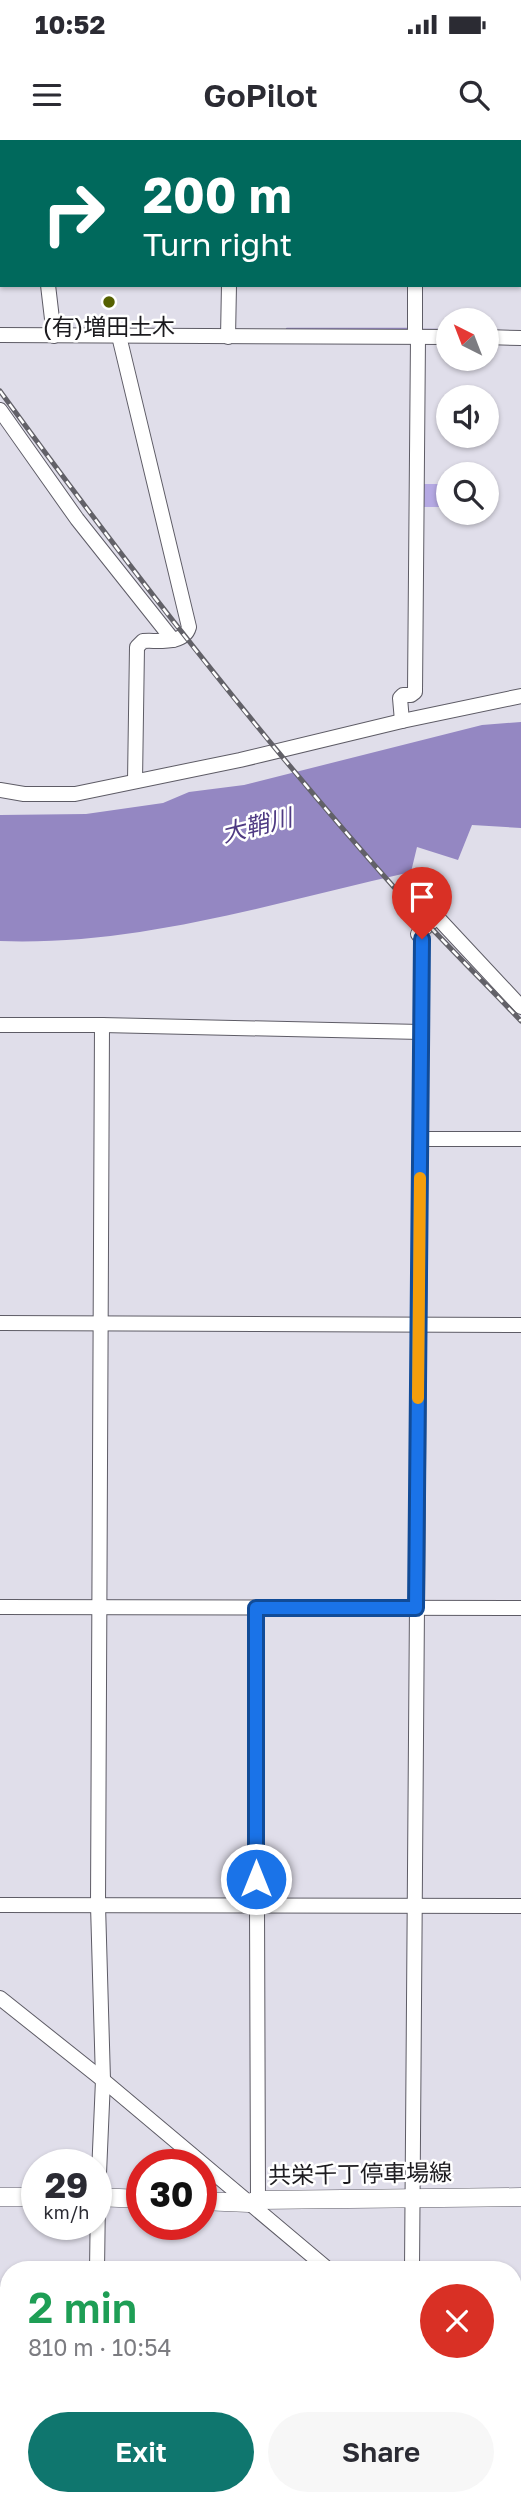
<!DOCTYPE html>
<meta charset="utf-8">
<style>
:root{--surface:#fff;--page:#f7f7f7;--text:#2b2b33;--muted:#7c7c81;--accent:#0f766e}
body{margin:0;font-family:"Golos Text","Noto Sans JP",sans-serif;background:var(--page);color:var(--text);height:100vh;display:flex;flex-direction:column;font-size:26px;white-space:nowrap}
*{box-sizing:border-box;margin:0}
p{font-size:23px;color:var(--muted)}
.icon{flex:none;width:38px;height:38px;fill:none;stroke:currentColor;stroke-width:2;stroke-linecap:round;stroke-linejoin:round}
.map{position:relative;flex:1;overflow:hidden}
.details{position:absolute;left:0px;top:2121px;width:522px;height:245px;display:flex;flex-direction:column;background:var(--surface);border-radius:28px 28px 0 0;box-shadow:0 2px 5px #0004}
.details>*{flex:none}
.hud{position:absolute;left:0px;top:0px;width:522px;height:147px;box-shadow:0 2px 5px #0004;background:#00695c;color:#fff;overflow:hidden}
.needle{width:46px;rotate:318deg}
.fabs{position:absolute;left:436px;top:168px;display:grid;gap:14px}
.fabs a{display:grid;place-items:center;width:63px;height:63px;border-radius:50%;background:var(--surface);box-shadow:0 2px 5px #0004;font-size:35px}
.speed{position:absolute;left:21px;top:2009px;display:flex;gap:14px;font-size:35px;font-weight:700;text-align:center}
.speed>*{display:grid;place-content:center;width:91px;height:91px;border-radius:50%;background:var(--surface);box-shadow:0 2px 5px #0004;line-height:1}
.speed small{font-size:18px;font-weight:400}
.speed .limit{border:10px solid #d22;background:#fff;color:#111}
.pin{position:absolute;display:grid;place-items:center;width:60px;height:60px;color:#fff;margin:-72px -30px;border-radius:50% 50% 50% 0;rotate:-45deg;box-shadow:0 0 7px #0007}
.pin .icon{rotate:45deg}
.me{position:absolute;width:77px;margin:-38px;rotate:0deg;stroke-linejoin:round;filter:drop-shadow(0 0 5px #0008)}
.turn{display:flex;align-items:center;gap:24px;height:147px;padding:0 28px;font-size:32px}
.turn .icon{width:91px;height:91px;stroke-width:2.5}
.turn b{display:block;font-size:49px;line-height:60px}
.round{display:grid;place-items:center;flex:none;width:74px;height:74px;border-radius:37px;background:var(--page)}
.summary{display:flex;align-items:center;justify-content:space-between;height:119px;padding:0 28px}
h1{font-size:42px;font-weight:600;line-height:52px;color:#1e9e55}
.primary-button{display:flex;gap:14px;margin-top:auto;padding:14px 28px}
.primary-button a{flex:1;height:80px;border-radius:42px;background:var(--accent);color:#fff;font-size:28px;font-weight:600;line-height:80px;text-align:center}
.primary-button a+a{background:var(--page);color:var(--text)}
.status{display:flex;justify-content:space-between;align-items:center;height:49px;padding:0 35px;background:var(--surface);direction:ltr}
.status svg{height:19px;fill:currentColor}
header{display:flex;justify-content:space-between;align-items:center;height:91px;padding:0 28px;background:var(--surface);font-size:32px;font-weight:600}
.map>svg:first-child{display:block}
.green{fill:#b5a9e3}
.water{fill:#9487c2}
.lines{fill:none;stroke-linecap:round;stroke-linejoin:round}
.stream{stroke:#9487c2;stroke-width:2.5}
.minor-casing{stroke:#5e5c66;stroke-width:16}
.major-casing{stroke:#5e5c66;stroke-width:19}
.minor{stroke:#fff;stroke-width:14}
.major{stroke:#fff;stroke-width:18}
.rail-casing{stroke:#626168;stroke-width:5}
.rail{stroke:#fff;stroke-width:2.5;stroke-dasharray:8;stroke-linecap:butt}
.route-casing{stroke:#114b97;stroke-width:18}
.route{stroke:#1a73e8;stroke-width:12}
.slow{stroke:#f59e0b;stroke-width:12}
.poi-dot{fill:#556000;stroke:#fff;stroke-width:2.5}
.labels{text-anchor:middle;stroke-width:5;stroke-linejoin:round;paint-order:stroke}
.poi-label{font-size:23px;fill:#1b1a1e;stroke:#fff}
.street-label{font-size:23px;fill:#1b1a1e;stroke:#fff}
.water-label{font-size:24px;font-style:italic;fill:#4f3a83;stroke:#fff}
</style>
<div class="status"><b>10:52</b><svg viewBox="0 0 49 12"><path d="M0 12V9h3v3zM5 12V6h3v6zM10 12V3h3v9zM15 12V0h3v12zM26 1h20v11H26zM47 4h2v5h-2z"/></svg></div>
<header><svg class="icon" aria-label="menu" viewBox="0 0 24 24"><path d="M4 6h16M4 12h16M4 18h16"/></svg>GoPilot<svg class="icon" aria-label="search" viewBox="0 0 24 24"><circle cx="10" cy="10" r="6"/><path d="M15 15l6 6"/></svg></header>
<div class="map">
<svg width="521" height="2366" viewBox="0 0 521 2366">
<rect width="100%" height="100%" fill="#e0deea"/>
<rect class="green" x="424" y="344" width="24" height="23"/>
<path class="water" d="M521 582V688L472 685 458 720 417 707 411 732C276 762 140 806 0 801V675L86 674 163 663 189 652 244 645 482 585Z"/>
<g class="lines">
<g class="stream">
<path d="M287 189H410"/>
<path d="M420 190H448"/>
</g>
<defs>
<g id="minor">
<path d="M31 0 32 2"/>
<path d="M415 0V2"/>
<path d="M230 2V0"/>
<path d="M48 145 54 196"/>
<path d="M0 195 448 197"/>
<path d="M119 196 189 487C184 505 158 500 143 501L137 507 135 641"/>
<path d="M228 197 229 145"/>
<path d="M415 197V145"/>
<path d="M486 197 521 198"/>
<path d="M0 270 77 379 173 500"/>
<path d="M402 581 400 558 403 555H411L415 552 418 197"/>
<path d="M0 650 24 654H75L240 620 402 581 521 556"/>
<path d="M0 885H102L421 892"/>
<path d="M420 999H521"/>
<path d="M0 1183 521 1185"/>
<path d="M0 1467 521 1468"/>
<path d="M256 1468 258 2060"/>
<path d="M0 1765 521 1766"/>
<path d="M0 1858 103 1940 329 2130"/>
<path d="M97 2130 98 2057 103 1940 98 1765 102 885"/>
<path d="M412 2130 422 799 418 794 437 777 521 867"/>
<path d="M513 2165 521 2167"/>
<path d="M513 2282 521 2288"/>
<path d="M0 2313H9"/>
<path d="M513 2326 521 2327"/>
<path d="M42 2366 61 2357"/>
<path d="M412 2366V2357"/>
</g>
<g id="major">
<path d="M0 2057H37"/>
<path d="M96 2057 142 2059"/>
<path d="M201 2061 249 2063 258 2060 521 2057"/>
</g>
</defs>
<use href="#minor" class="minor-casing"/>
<use href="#major" class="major-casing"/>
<use href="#minor" class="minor"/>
<use href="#major" class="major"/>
<defs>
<path id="rail" d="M0 251C126 424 257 594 400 754 439 798 481 839 521 881"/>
</defs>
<use href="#rail" class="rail-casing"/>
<use href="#rail" class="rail"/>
</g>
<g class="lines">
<defs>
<path id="route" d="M256 1739V1468H416L422 799"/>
</defs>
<use href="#route" class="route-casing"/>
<use href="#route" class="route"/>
<path class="slow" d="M418 1258 420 1038"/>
</g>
<circle class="poi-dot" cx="109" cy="162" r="7"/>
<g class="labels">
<g class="poi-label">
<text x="109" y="195">(有)増田土木</text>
</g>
<g class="street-label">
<text transform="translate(360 2034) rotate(-1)" y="8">共栄千丁停車場線</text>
</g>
<g class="water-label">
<text transform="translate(257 686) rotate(-14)" y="8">大鞘川</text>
</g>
</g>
</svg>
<div class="fabs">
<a><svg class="needle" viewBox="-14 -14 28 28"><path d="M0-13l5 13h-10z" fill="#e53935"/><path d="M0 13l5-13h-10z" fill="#7c7c81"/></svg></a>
<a><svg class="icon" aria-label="sound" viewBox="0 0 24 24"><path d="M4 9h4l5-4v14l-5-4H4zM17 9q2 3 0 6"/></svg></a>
<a><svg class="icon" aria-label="search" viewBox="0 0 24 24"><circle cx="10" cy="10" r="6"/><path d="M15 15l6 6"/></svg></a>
</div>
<div class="speed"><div>29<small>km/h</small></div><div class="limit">30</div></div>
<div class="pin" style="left:422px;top:799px;background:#d93025"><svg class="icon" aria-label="arrive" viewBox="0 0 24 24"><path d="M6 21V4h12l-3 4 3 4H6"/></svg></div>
<svg class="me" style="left:256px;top:1739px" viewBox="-20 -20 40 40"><circle r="17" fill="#1a73e8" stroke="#fff" stroke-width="3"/><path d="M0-11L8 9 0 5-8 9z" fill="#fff"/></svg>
<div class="hud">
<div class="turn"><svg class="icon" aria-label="right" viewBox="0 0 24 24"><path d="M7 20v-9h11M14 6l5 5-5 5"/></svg><div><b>200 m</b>Turn right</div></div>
</div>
<section class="details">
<div class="summary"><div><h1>2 min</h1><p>810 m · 10:54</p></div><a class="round" style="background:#d93025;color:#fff"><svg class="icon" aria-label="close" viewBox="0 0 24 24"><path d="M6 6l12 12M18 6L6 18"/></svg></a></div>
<div class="primary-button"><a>Exit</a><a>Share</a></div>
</section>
</div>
